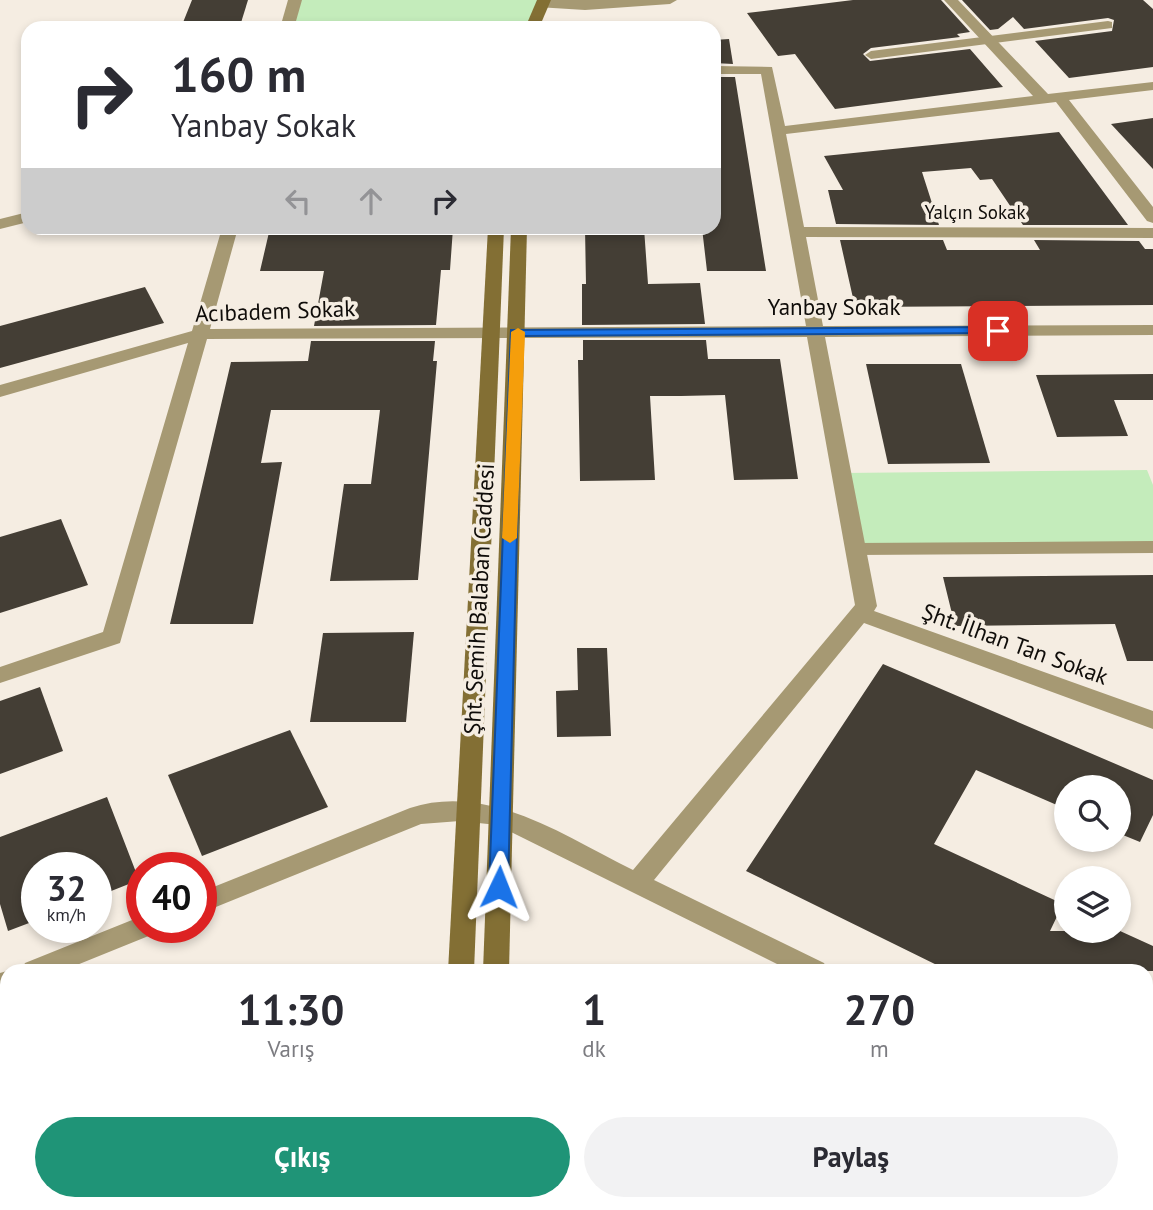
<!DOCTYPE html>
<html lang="tr">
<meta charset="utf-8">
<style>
:root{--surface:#fff;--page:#f2f2f3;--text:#2b2b33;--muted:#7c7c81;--accent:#1f9477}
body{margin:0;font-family:"PT Sans",sans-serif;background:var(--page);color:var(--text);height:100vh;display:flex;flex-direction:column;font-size:26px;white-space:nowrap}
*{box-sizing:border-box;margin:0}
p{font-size:23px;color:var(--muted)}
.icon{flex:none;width:38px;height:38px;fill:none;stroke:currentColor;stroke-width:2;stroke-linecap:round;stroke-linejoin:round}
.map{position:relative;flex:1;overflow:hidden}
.sheet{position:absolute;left:0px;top:964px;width:1153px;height:247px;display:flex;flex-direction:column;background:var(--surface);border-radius:21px 21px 0 0;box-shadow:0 4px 10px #0003}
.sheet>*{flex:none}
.banner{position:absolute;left:21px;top:21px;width:700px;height:214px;border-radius:21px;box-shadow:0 4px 10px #0003;background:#fff;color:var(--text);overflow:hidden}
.controls{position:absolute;left:1054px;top:775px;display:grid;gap:14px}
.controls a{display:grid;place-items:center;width:77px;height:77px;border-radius:50%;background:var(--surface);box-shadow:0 4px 10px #0003;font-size:35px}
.speed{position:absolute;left:21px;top:852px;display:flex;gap:14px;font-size:35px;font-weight:700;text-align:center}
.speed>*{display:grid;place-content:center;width:91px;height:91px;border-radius:50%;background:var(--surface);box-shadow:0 4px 10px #0003;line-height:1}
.speed small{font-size:18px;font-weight:400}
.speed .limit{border:10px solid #d22;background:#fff;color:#111}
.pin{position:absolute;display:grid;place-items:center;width:60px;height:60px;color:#fff;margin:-30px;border-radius:14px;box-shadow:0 4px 10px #0006}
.me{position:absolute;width:77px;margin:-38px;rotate:2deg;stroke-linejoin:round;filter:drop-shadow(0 0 5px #0008)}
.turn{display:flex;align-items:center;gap:24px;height:147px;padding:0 35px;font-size:32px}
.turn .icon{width:91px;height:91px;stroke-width:2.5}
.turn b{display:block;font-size:49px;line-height:60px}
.lanes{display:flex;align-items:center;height:66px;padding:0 35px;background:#0003;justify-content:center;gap:35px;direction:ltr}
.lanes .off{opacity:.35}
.eta{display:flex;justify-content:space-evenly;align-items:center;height:119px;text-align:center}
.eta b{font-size:42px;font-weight:800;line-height:49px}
.button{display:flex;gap:14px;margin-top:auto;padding:14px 35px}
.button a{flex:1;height:80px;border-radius:42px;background:var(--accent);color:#fff;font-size:28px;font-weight:800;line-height:80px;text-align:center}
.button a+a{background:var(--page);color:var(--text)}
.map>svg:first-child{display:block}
.green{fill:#c4ecbb}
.building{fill:#443e35}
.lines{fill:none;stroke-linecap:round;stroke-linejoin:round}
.lane{fill:#a69973;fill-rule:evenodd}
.street{fill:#a69973;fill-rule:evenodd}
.secondary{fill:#836f34;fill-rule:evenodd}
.route{fill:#1a73e8;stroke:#114b97;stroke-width:2}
.slow{fill:#f59e0b}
.labels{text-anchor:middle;stroke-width:7;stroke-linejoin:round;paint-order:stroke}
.far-street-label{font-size:19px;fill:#0f0c09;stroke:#f5ede2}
.street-label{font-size:23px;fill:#0f0c09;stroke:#f5ede2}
</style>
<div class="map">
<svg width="1153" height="1210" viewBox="0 0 1153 1210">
<rect width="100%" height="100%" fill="#f5ede2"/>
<g class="green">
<path d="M295 0H670L543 4 532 28H287Z"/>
<path d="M1147 470 1153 485V547L856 549 842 473Z"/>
</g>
<g class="building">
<path d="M192 0H248L240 26 182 25Z"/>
<path d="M853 0H941L970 32 957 34 960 37 871 48 863 54 870 61 970 49 1003 87 835 109 795 54 778 56 747 13Z"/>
<path d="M962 0H1143L1153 9V67L1069 78 1035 41 1112 31 1114 20 1108 18 1024 29 1013 17 998 29 990 30Z"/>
<path d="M729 39 733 64 714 63V40Z"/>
<path d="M714 77H735L766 271H707L702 228H714Z"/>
<path d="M1153 118V169L1111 124Z"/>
<path d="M1059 132 1128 225H1023L992 179 980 180 971 168 922 172 939 225 836 224 828 190H843L824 156Z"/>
<path d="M270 228H453L450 270H441L436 325 314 326 324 271H260Z"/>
<path d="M585 228H644L648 284 700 283 705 324 582 325V284H586Z"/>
<path d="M840 240H943L947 250H1040L1034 240 1139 241 1145 249H1153V305L855 307Z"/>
<path d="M145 287 164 323 0 368V326Z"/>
<path d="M583 340H706L708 359H780L798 479 734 480 725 395 681 396H650L655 480 580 481 578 360H583Z"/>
<path d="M311 341H435L433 361H437L418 580 330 581 344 484H371L380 410H271L261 463 282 462 253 624H170L231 362 308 361Z"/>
<path d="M866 364H961L990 463 888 464Z"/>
<path d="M1153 374V400H1114L1128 436 1057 437 1036 375Z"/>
<path d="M61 519 88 585 0 613V537Z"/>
<path d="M1153 575V661H1127L1115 624 955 626 943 577Z"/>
<path d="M414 632 406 722H310L323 633Z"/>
<path d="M577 648H607L611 736 557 737 556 691 578 690Z"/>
<path d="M883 664 1153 780V815L1140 842 1118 833V788H1066V809L976 770 934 844 1063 904 1050 931H1120L1153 946V971H949L746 871Z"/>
<path d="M40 687 63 751 0 774V701Z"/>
<path d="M290 730 328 807 202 856 168 775Z"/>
<path d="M107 797 139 880 96 897V868H37V920L8 931 0 904V837Z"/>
</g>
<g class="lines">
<g class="lane">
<path d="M1108 21 1112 22V28L871 59 865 55 871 51Z"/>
<path d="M1153 541V553L856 555 849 554 847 549 849 544 856 543Z"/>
</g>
<g class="street">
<path d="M288 0H302L294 28H280Z"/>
<path d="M543 0H677L670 4 585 10 537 7V1Z"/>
<path d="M944 0H958L1048 94 1153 82V90L1069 100 1153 207V223L1147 221 1056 102 786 134 804 227 1153 228V238L806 237 823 326 1153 325V335L825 337 877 606 874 611 1153 711V729L864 623 654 880 824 963 828 971H791L497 825 460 821 421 824 201 913V892L410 808C489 782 565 837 633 870L855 605 807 337 207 339 120 643 0 683V667L103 632 188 343 0 397V385L192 331 222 228H238L210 329 806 326 761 74H714V66L772 67 785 126 1033 96Z"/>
<path d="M28 212V222L0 229V219Z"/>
<path d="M142 916V928H154L151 935 62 971H21L25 963Z"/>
<path d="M7 971V994L0 996V973Z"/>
<path d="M1146 1125 1153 1128V1154L1146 1152Z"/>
<path d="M938 1204H966L967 1210H939Z"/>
</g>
<g class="secondary">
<path d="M537 0H551L539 28H525Z"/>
<path d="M488 228H504L474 971H448Z"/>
<path d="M511 228H527L509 971H483Z"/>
<rect x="438" y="1204" width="28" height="6"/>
<rect x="478" y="1204" width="28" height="6"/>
</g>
</g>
<path class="route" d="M998 327 1004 331 1002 333 522 336 508 887 505 893 499 895 492 893 489 887 511 330Z"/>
<path class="slow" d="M518 328 525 332 517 538 510 543 502 538 511 332Z"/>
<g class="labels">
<g class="far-street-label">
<text x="975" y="219">Yalçın Sokak</text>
</g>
<g class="street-label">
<text x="834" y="315">Yanbay Sokak</text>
<text transform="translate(275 311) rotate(-2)" y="8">Acıbadem Sokak</text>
<text transform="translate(479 599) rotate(-87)" y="8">Şht. Semih Balaban Caddesi</text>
<text transform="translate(1015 644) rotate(20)" y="8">Şht. İlhan Tan Sokak</text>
</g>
</g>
</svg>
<div class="controls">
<a><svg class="icon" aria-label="search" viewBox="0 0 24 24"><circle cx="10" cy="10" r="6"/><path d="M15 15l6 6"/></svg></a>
<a><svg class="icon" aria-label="layers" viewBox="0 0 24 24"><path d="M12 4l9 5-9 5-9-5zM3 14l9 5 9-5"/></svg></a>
</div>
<div class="speed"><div>32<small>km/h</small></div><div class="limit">40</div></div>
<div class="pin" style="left:998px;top:331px;background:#d93025"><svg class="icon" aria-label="arrive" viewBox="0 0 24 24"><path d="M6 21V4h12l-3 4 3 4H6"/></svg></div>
<svg class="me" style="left:499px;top:887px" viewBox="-20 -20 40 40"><path d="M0-17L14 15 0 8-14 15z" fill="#1a73e8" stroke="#fff" stroke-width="4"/></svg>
<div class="banner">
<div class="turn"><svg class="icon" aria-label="right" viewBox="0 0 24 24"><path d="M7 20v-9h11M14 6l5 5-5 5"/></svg><div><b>160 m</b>Yanbay Sokak</div></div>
<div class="lanes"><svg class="icon off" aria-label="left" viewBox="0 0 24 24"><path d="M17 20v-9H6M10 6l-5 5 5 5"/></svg><svg class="icon off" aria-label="ahead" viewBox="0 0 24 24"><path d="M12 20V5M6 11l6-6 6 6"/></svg><svg class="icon" aria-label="right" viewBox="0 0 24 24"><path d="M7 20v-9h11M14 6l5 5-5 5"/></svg></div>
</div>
<section class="sheet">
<div class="eta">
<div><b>11:30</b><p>Varış</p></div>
<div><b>1</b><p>dk</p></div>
<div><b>270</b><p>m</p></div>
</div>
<div class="button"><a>Çıkış</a><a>Paylaş</a></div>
</section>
</div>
